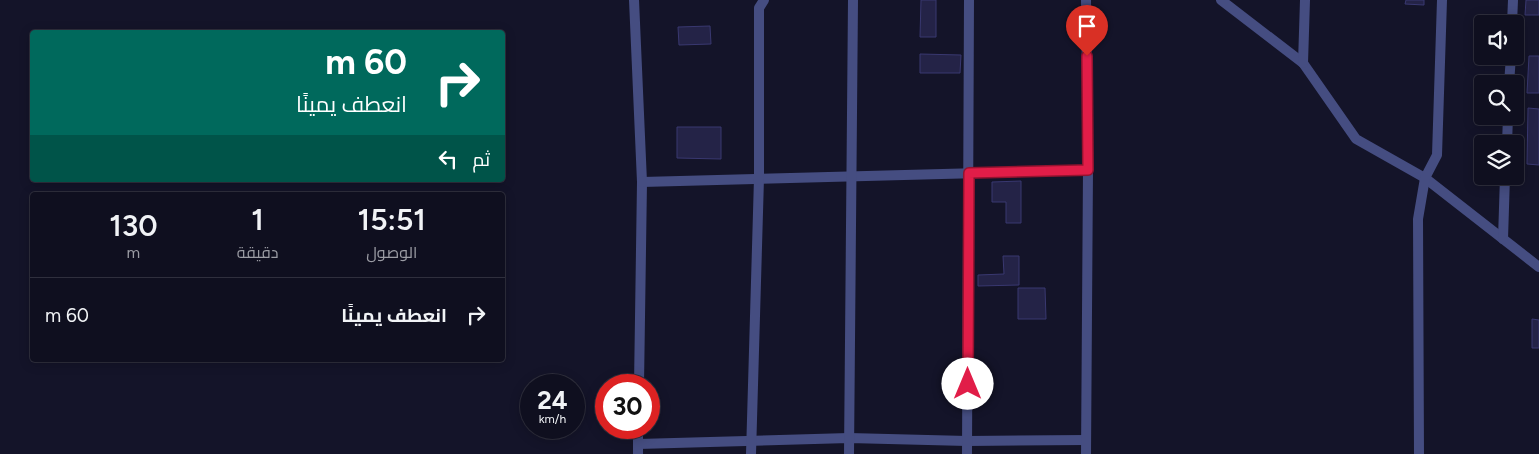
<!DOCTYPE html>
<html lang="ar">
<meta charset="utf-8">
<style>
:root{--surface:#0f0f1f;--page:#181828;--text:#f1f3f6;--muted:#9b9ca4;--line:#2f2f3d}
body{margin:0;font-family:Figtree,Cairo,sans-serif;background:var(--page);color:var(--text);direction:rtl;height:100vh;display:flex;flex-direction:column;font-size:19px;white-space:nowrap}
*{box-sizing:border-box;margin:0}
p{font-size:16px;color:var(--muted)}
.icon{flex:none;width:28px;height:28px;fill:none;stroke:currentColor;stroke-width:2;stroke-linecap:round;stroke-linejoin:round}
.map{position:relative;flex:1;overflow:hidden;direction:ltr}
.drawer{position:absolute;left:30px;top:192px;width:475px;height:170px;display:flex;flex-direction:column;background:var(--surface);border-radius:5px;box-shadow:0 2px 12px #0003,0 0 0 1px var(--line);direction:rtl}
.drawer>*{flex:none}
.banner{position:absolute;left:30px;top:30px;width:475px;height:152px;border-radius:5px;box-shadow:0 2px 12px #0003,0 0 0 1px var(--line);direction:rtl;background:#00695c;color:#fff;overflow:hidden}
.fabs{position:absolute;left:1474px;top:15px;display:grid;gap:10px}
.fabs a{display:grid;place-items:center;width:50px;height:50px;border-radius:5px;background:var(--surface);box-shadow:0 2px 12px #0003,0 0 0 1px var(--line);font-size:25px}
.speed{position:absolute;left:520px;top:374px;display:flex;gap:10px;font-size:25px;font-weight:700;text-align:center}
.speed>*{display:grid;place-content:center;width:65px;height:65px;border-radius:50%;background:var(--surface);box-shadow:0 2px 12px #0003,0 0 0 1px var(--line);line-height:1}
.speed small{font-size:12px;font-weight:400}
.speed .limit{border:8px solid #d22;background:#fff;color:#111}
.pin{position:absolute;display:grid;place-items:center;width:42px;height:42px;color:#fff;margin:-51px -21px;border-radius:50% 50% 50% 0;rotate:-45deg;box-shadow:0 0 5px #0007}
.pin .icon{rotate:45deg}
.me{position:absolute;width:55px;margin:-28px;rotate:0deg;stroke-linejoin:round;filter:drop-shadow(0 0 4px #0008)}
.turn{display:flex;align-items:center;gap:18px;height:105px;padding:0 15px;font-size:22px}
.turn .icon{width:65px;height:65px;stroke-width:2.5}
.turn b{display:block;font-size:35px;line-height:42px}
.then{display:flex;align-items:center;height:48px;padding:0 15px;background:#0003;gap:10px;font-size:19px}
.eta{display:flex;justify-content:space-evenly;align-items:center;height:85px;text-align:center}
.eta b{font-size:30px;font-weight:600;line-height:35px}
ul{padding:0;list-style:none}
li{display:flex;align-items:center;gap:15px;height:75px;padding:0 15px;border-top:1px solid var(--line)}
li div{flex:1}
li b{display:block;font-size:19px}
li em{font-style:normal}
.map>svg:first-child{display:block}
.building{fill:#242347;stroke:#393870}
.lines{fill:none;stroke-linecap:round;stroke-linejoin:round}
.minor{stroke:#454d81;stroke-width:10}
.route-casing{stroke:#92132f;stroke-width:12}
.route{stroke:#e11d48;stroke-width:9}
</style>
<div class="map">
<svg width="1539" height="454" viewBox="0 0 1539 454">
<rect width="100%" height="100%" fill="#141429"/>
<g class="building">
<path d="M921 0H936V37H920Z"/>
<path d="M1406 0H1424V5L1405 4Z"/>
<path d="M1526 0H1539V15H1525Z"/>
<path d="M710 26 711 44 679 45 678 27Z"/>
<path d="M920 54 961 55 960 73H920Z"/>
<path d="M1529 56H1539V93H1527Z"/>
<path d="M1528 108 1539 109V165L1527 164Z"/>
<path d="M677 127H721V159L677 158Z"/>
<path d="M1021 181V223H1006V202H992V182Z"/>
<path d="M1003 256H1019V285L978 286V275L1004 274Z"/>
<path d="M1018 288H1045L1046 319H1018Z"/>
<path d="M1532 319 1539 320V348H1532Z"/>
</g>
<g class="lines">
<g class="minor">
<path d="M634 0 642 182 639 385"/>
<path d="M1221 0 1303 63 1356 139 1425 178 1539 267"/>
<path d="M1512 24 1513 0"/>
<path d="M1303 63 1305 0"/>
<path d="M1509 84 1511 56"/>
<path d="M1507 144 1508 116"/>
<path d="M642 182 1088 170"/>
<path d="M1503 239 1505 176"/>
<path d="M638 444 849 438 967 441 1086 440"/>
<path d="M638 454V428"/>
<path d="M751 454 759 178V8L764 0"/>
<path d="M849 454 853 0"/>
<path d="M967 454 969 0"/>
<path d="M1086 454 1088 170 1086 0"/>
<path d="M1419 454 1418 219 1425 178 1437 155 1442 0"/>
</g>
</g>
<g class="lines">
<defs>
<path id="route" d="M968 384 969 173 1088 170 1087 56"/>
</defs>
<use href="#route" class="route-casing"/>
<use href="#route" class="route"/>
</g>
</svg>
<div class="fabs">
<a><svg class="icon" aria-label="sound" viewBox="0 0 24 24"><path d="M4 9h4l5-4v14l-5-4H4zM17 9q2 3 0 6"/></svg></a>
<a><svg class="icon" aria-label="search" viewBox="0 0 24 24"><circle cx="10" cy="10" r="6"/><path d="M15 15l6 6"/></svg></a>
<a><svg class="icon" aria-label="layers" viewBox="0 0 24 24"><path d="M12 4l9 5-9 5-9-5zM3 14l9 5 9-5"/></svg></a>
</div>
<div class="speed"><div>24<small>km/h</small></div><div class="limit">30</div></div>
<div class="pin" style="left:1087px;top:56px;background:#d93025"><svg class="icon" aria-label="arrive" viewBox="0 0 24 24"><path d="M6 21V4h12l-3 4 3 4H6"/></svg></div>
<svg class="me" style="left:968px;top:384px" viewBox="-20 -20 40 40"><circle r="19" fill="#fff"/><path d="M0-13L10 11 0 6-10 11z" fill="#e11d48"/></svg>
<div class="banner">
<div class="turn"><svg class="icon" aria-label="right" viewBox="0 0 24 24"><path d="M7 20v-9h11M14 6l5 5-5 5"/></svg><div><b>60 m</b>انعطف يمينًا</div></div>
<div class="then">ثم<svg class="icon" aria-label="left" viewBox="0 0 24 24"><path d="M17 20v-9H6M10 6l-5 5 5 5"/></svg></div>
</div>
<section class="drawer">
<div class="eta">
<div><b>15:51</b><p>الوصول</p></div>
<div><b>1</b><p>دقيقة</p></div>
<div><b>130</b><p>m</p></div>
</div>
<ul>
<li><svg class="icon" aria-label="right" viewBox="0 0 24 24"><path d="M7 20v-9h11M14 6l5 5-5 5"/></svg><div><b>انعطف يمينًا</b></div><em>60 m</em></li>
</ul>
</section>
</div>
